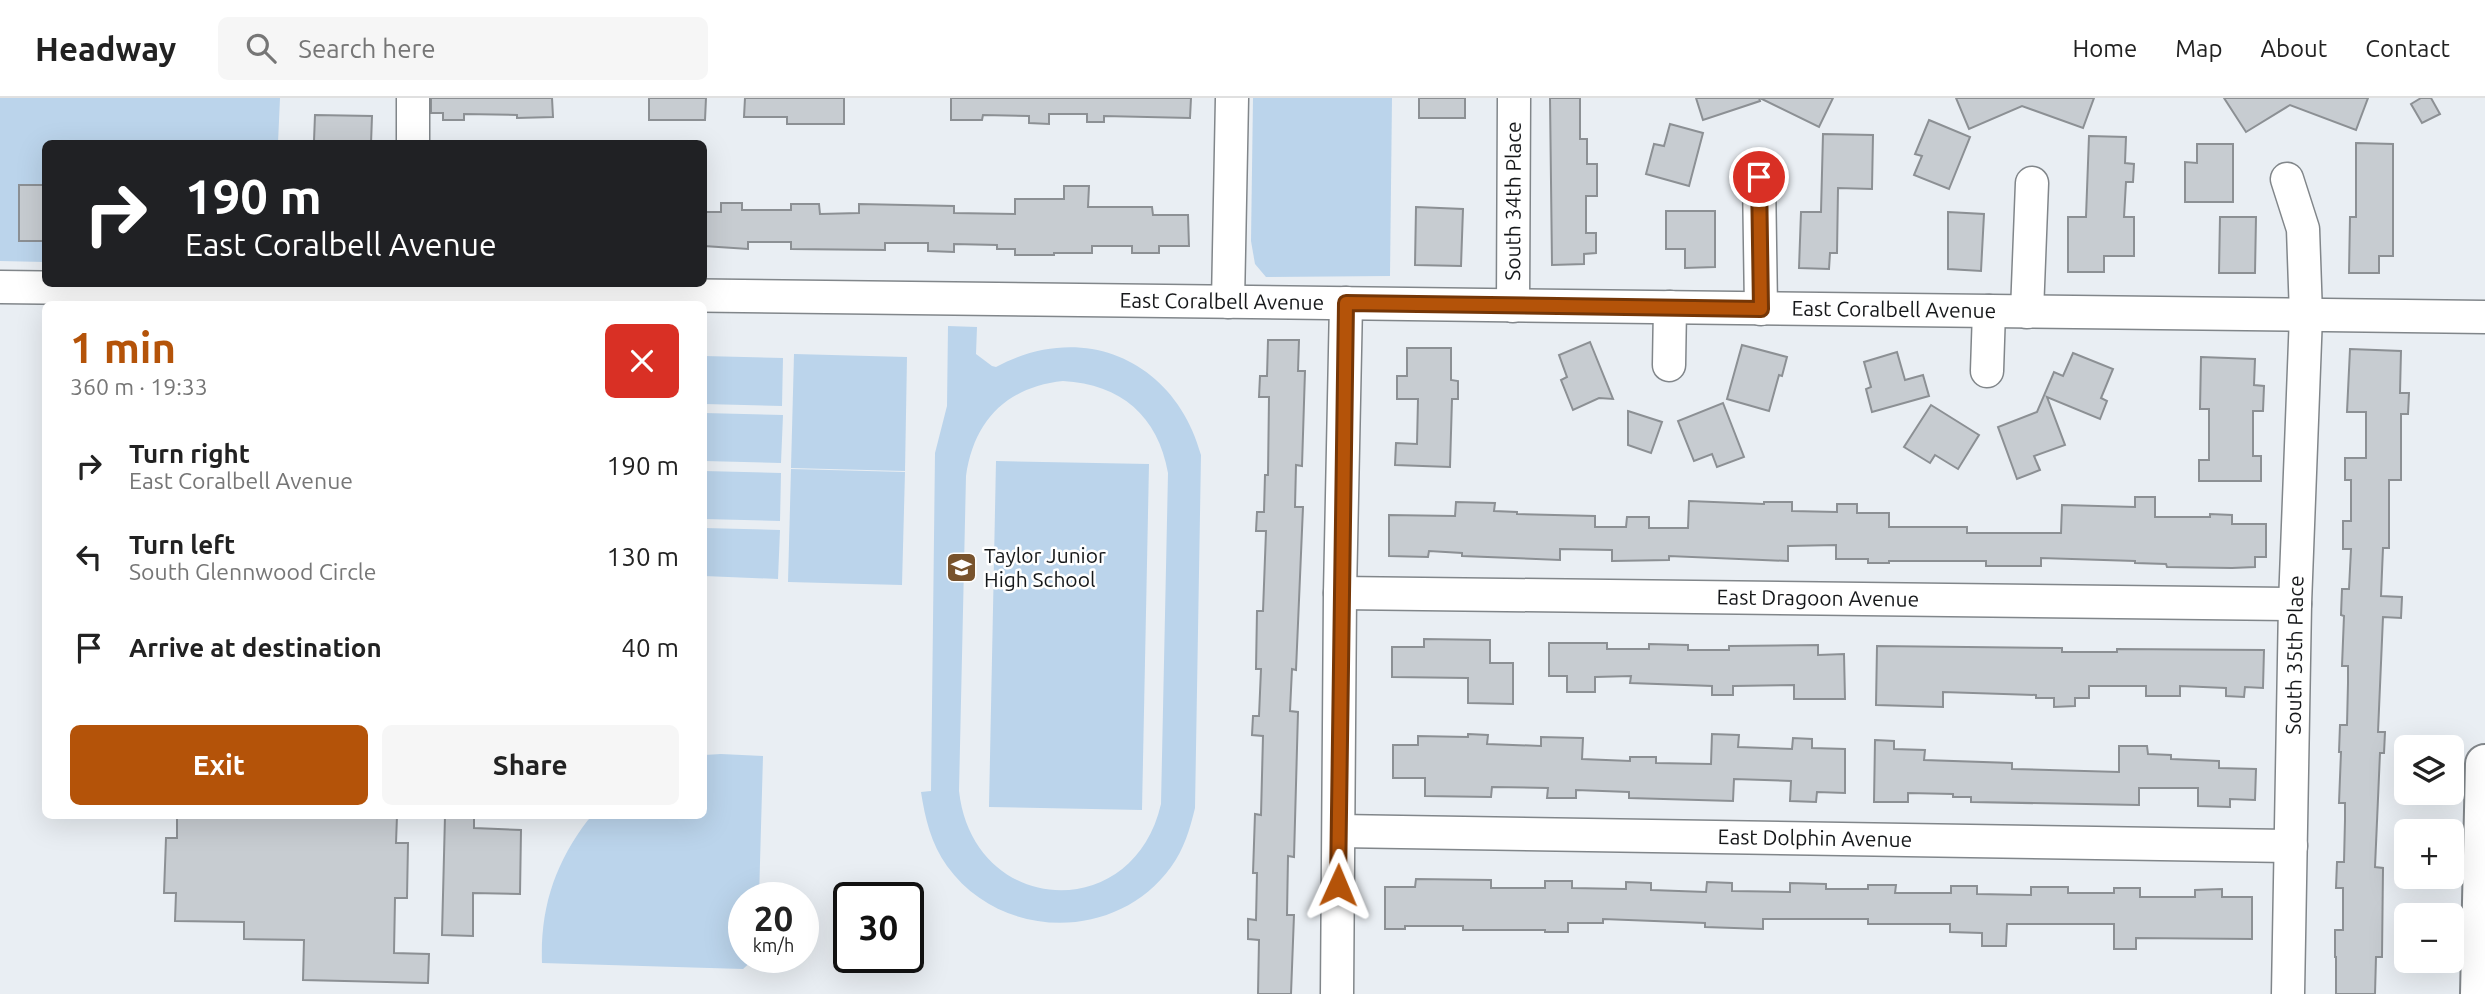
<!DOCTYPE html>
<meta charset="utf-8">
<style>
:root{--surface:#fff;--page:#f6f6f6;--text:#222;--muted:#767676;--line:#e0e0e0;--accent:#b45309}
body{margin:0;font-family:Ubuntu,sans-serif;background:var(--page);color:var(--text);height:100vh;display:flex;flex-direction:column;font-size:26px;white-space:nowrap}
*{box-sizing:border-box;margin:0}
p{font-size:23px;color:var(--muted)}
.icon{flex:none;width:38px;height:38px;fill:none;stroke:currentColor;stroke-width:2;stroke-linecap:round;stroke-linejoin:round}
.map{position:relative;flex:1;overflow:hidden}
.side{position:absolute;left:42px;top:203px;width:665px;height:518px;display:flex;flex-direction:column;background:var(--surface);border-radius:10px;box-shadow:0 7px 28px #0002}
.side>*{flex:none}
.banner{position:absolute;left:42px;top:42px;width:665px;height:147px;border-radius:10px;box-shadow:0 7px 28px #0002;background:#202124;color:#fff;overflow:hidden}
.tools{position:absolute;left:2394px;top:637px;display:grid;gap:14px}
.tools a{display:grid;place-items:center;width:70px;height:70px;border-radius:10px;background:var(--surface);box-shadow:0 7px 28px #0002;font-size:35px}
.speed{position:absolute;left:728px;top:784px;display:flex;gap:14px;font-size:35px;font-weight:700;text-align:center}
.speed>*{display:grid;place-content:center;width:91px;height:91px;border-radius:50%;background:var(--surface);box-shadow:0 7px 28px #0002;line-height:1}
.speed small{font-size:18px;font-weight:400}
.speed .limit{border:4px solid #111;border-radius:10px;background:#fff;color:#111}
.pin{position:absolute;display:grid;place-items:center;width:60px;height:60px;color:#fff;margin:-30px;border:4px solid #fff;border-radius:50%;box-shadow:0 2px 7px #0007}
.me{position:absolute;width:77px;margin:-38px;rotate:1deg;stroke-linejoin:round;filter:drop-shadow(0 0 5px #0008)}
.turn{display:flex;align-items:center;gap:24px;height:147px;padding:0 28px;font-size:32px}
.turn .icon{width:91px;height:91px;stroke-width:2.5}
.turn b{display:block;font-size:49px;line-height:60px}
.round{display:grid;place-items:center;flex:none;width:74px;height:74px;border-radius:10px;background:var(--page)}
.summary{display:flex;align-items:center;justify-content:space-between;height:119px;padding:0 28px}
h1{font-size:42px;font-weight:700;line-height:52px;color:var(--accent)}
.primary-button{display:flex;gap:14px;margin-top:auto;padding:14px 28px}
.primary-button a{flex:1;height:80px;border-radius:10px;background:var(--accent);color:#fff;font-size:28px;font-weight:700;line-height:80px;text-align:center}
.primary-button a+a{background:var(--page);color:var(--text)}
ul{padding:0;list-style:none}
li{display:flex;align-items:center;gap:21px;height:91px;padding:0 28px}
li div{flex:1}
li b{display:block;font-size:26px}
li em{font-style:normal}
header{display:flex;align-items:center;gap:42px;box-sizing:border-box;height:98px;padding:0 35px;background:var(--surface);border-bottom:2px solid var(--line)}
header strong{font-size:33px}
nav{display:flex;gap:38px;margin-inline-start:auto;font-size:24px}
.search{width:490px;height:63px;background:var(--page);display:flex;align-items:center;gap:18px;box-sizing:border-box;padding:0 24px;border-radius:10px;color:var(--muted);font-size:26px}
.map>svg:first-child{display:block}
.green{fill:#bbd4eb;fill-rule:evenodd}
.building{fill:#c7ccd1;stroke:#8c9094;stroke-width:2}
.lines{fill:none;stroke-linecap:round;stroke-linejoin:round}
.minor-casing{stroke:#81868a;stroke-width:35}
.major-casing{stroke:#81868a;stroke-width:42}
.minor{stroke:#fff;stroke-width:32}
.major{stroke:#fff;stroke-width:38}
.route-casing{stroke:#753606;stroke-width:18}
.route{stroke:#b45309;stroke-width:12}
.labels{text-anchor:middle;stroke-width:5;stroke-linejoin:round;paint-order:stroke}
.street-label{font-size:21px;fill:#16181a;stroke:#fff}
.poi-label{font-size:21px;fill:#16181a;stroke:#fff;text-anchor:start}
</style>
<header>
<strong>Headway</strong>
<div class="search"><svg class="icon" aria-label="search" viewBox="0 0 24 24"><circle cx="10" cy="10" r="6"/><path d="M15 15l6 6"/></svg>Search here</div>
<nav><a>Home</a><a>Map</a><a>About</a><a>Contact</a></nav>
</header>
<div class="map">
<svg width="2485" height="896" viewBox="0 0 2485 896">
<rect width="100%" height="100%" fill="#e9eef3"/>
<g class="green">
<path d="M0 0H280L278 45 46 46 45 164 0 163Z"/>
<path d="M1253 0H1392L1390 178 1266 179 1255 166 1251 143Z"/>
<path d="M948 228 977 229 976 256 992 268 996 269C1083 222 1175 262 1201 357L1195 710C1190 731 1184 751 1171 769 1117 844 1001 843 947 768 931 746 925 720 921 694L931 693 935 355 947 308ZM1063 283C1121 286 1158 318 1168 375L1161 706C1133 828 973 818 959 693L966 378C974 322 1007 289 1063 283Z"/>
<path d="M794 256 907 259 905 373 791 370Z"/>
<path d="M704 258 783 260 782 308 704 306Z"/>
<path d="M704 315 783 317 781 365 704 363Z"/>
<path d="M996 363 1149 366 1142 712 989 709Z"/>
<path d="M791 371 905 374 902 487 788 484Z"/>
<path d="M704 373 781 375 780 423 704 421Z"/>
<path d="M704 430 780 432 778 481 704 478Z"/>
<path d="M721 656 763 658 759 800H744V859H756L743 871 542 865C540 810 555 765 588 722L593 718H704V657Z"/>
</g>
<g class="building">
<path d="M431 0H552L553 19 517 20V17L464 16V22H443V15H431Z"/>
<path d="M649 0H706L705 22H649Z"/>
<path d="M745 0H844V26H787V19H744Z"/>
<path d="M951 0H1191L1190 20 1104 18V24H1087V16H1049V26L1029 25V18L983 17 982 22H951Z"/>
<rect x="1419" y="0" width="46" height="20"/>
<path d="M1550 0H1580V41H1587V66H1597V98H1586V135H1596V155L1584 156V166L1552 167Z"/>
<path d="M1696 0H1759L1760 3 1703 22Z"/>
<path d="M1760 0H1833L1819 29Z"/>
<path d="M1956 0H2094L2083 30 2022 8 1969 31Z"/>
<path d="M2224 0H2368L2356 32 2290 7 2246 34Z"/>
<path d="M2421 0H2431L2440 16 2422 25 2411 6Z"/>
<path d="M315 17 372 18 371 46H323V43H314Z"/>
<path d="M1929 22 1970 39 1949 91 1914 77 1922 58 1915 56Z"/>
<path d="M1670 26 1703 35 1689 88 1646 76 1654 46 1664 48Z"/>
<path d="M1823 36 1873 37 1872 91 1838 90 1837 155H1830L1829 171 1799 170 1801 114H1821Z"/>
<path d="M2089 38 2126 39 2125 65 2134 66 2133 84H2126L2124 119H2134V158H2104V174H2068V119H2086Z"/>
<path d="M2356 45 2393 46V158H2379V175H2349L2350 119H2356Z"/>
<path d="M2197 46H2233V104H2185V64L2197 65Z"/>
<rect x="19" y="87" width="27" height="56"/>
<path d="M1064 88H1089L1088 109H1152L1153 117H1188L1189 148H1159V155H1132V148H1092V155H1054V157H1015V151H997V147L954 146V154L928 153V145H885V152L791 151V144H748V151L704 148V114H721V105H742V112H791V106H819L820 116 859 115V106L954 108V115L1015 116V101H1064Z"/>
<path d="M1416 109 1463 111 1461 168 1415 167Z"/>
<path d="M1666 113H1715V169L1685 170V151H1666Z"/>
<path d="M1948 114 1984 116 1981 173 1948 171Z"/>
<path d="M2220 119H2256L2255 175H2219Z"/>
<path d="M1268 242H1299L1298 273H1305L1302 368 1296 367 1295 409H1303L1296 572 1292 571 1290 613 1298 614 1294 759 1288 758 1287 817H1294L1291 896H1258L1259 842 1248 841V821L1256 822 1257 775H1253L1255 716 1261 717 1263 638 1252 637 1253 618H1259L1261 571H1256L1257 513H1263L1266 433H1256L1257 414H1264L1265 377H1268L1269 299H1259L1260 278H1267Z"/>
<path d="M1590 244 1613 301 1599 300 1573 312 1561 282 1567 279 1559 257Z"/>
<path d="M1742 247 1787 259 1782 278 1779 277 1769 313 1727 301Z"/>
<path d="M1407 250H1451V282L1458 283V301H1452L1450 369 1395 367 1396 345 1417 346 1418 301H1397V278H1407Z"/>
<path d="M2350 251 2401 253 2400 295H2409L2408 316H2401V382H2389V450H2383L2381 498 2402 499 2401 520 2383 519 2378 634H2385L2384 655H2380L2375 769 2383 770 2382 859H2376L2375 896H2336V859H2335V832H2343V790H2336L2337 764H2344L2345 722V705H2339L2341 654H2339L2340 627H2347L2348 585V568H2342L2344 518 2341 517 2342 491H2349L2351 451H2343V423H2351V382H2345V360H2366V314H2347Z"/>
<path d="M1897 254 1905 282 1923 277 1929 298 1872 314 1866 291 1871 289 1864 264Z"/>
<path d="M2073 255 2113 271 2101 300 2107 303 2100 321 2047 299 2065 347 2034 358 2040 372 2017 381 1998 329 2037 314 2054 274 2063 278Z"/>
<path d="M2201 259 2255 261 2254 287 2264 288 2263 313H2253V358H2261V383H2199V362H2209V311H2200Z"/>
<path d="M1723 305 1744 359 1717 369 1712 356 1694 363 1678 323Z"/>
<path d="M1931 307 1979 337 1958 371 1935 357 1930 365 1904 349Z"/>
<path d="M1628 313 1662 324 1651 355 1628 347Z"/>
<path d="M2135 399H2155V419H2210V416L2232 417V426H2266V459H2255V469L2232 470 2167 469 2166 466 2135 465V463L2041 460V468H1986V463H1889V465H1868V461H1836V447L1788 448V463L1669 458V462L1612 463V452L1560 451V462L1462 458V455L1429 453 1428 459 1389 458V417L1455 418 1456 404 1495 405 1494 413 1517 414V416L1595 418V429H1626L1627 419H1649V430H1688L1689 403 1764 406V404H1792V413L1837 414V406H1857V415H1889V429H1967V435H2061L2062 407 2135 409Z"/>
<path d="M1424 541 1490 542V565H1513V606L1468 605V580L1392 579V549H1424Z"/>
<path d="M1549 545H1607V551H1649V546L1688 547V552H1729V548L1818 547V557L1844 556 1845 601H1794V587L1733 588V597H1712V588L1630 585 1631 578 1595 579V594H1567V578H1549Z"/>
<path d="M1877 548 2062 550V554H2117V551L2264 552 2263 590 2245 589 2244 599 2226 598V590L2180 588V598H2146V588H2089V600H2075V608L2054 609V600H2036V597L1943 594V609L1876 607Z"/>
<path d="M1468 636 1488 637 1487 646 1541 648V639L1583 640 1582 661 1630 663V659H1656V665L1711 666 1712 636 1739 637 1738 649 1792 651 1793 640 1812 641V650L1845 651V695L1817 694 1816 704 1790 703 1791 683 1734 681 1733 703 1629 700V694L1576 692V700H1547L1548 690 1492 689 1491 699 1425 698V680H1393V647H1418V638L1468 639Z"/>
<path d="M1875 642 1894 643V651L1925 652 1924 662 2012 665V671L2119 674V648H2147L2148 656 2171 657V661L2219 663V670L2256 671 2255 702 2230 701V709L2198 708V690H2139V707L1971 704V699H1953V696L1908 695V704H1874Z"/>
<path d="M177 718H397L396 745H408L407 800H395L394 855 429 856 428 885 303 882 304 842 244 841V824L175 823 176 795H164L166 740H177Z"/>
<path d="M445 718H474V730L521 732 520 796 473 795V838L442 837Z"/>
<path d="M1416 781 1491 782V790H1545V783H1572V790L1626 791V784L1651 785V792L1706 794 1707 784 1732 785V793L1790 794V785L1826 786V791H1868V787H1896L1895 795H1951V788H1977V796L2031 797V789H2068V795H2114V790H2140V799H2195V792L2222 791V799H2252V841L2136 840V851H2114V826H2007L2006 848H1982V835L1950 834V826H1868V821H1763V831L1705 829V825L1603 821V825H1568V834H1545V832H1463V828H1405V831H1385V789H1415Z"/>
</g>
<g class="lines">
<defs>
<g id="minor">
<path d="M413 46V0"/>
<path d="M1759 79 1761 211"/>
<path d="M2287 81 2303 131 2306 217 2295 506 2288 896"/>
<path id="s1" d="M0 189 2485 219"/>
<path d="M1228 204 1232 0"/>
<path id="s2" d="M1513 208 1514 0"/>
<path d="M2027 214 2032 85"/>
<path d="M1669 267 1670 209"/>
<path d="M1987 273 1989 213"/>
<path id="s3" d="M1340 495 2295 506"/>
<path id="s4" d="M1339 733 2291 748"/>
<path d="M1337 896 1340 495 1346 205"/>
</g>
<path id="major" d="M2480 896 2485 666"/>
</defs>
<use href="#minor" class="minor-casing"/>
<use href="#major" class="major-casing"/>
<use href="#minor" class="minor"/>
<use href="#major" class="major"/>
</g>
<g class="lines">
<defs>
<path id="route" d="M1338 787 1346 205 1761 211 1759 79"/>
</defs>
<use href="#route" class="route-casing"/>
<use href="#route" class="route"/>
</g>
<defs>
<symbol id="school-square" viewBox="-11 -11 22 22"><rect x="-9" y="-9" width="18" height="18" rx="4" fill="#78532d" stroke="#fff"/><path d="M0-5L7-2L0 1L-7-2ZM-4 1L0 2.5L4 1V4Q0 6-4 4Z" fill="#fff"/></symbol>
</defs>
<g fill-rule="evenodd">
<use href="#school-square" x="944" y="452" width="35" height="35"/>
</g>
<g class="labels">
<g class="street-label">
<text dy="7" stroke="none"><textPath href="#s2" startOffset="105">South 34th Place</textPath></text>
<text dy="7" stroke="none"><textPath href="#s1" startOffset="1222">East Coralbell Avenue</textPath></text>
<text dy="7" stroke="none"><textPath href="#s1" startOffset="1894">East Coralbell Avenue</textPath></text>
<text dy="7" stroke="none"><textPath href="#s3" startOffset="478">East Dragoon Avenue</textPath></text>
<text transform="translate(2295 557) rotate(-89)" y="7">South 35th Place</text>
<text dy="7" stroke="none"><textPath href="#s4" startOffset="476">East Dolphin Avenue</textPath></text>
</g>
<g class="poi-label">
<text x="984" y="465">Taylor Junior<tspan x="984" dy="24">High School</tspan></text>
</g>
</g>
</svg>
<div class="tools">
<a><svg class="icon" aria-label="layers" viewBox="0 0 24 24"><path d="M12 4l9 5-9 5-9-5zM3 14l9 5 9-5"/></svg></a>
<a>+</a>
<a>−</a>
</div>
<div class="speed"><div>20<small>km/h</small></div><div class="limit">30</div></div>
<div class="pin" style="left:1759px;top:79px;background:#d93025"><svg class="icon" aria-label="arrive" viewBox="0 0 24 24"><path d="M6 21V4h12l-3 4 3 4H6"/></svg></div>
<svg class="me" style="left:1338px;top:787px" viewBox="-20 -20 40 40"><path d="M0-17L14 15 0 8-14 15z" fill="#b45309" stroke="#fff" stroke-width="4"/></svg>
<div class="banner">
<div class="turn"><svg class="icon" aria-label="right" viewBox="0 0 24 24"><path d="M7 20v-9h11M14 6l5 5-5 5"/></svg><div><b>190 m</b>East Coralbell Avenue</div></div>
</div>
<section class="side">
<div class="summary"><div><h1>1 min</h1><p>360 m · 19:33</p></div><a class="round" style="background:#d93025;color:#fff"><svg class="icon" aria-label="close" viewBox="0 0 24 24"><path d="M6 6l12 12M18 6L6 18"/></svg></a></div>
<ul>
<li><svg class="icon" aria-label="right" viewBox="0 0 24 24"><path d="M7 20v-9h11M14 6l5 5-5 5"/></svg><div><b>Turn right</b><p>East Coralbell Avenue</p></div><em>190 m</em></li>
<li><svg class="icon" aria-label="left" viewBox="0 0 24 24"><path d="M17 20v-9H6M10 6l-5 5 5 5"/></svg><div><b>Turn left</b><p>South Glennwood Circle</p></div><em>130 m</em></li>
<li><svg class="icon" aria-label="arrive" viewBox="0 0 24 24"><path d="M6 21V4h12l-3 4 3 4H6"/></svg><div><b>Arrive at destination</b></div><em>40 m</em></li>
</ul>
<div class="primary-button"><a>Exit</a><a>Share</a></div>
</section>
</div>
